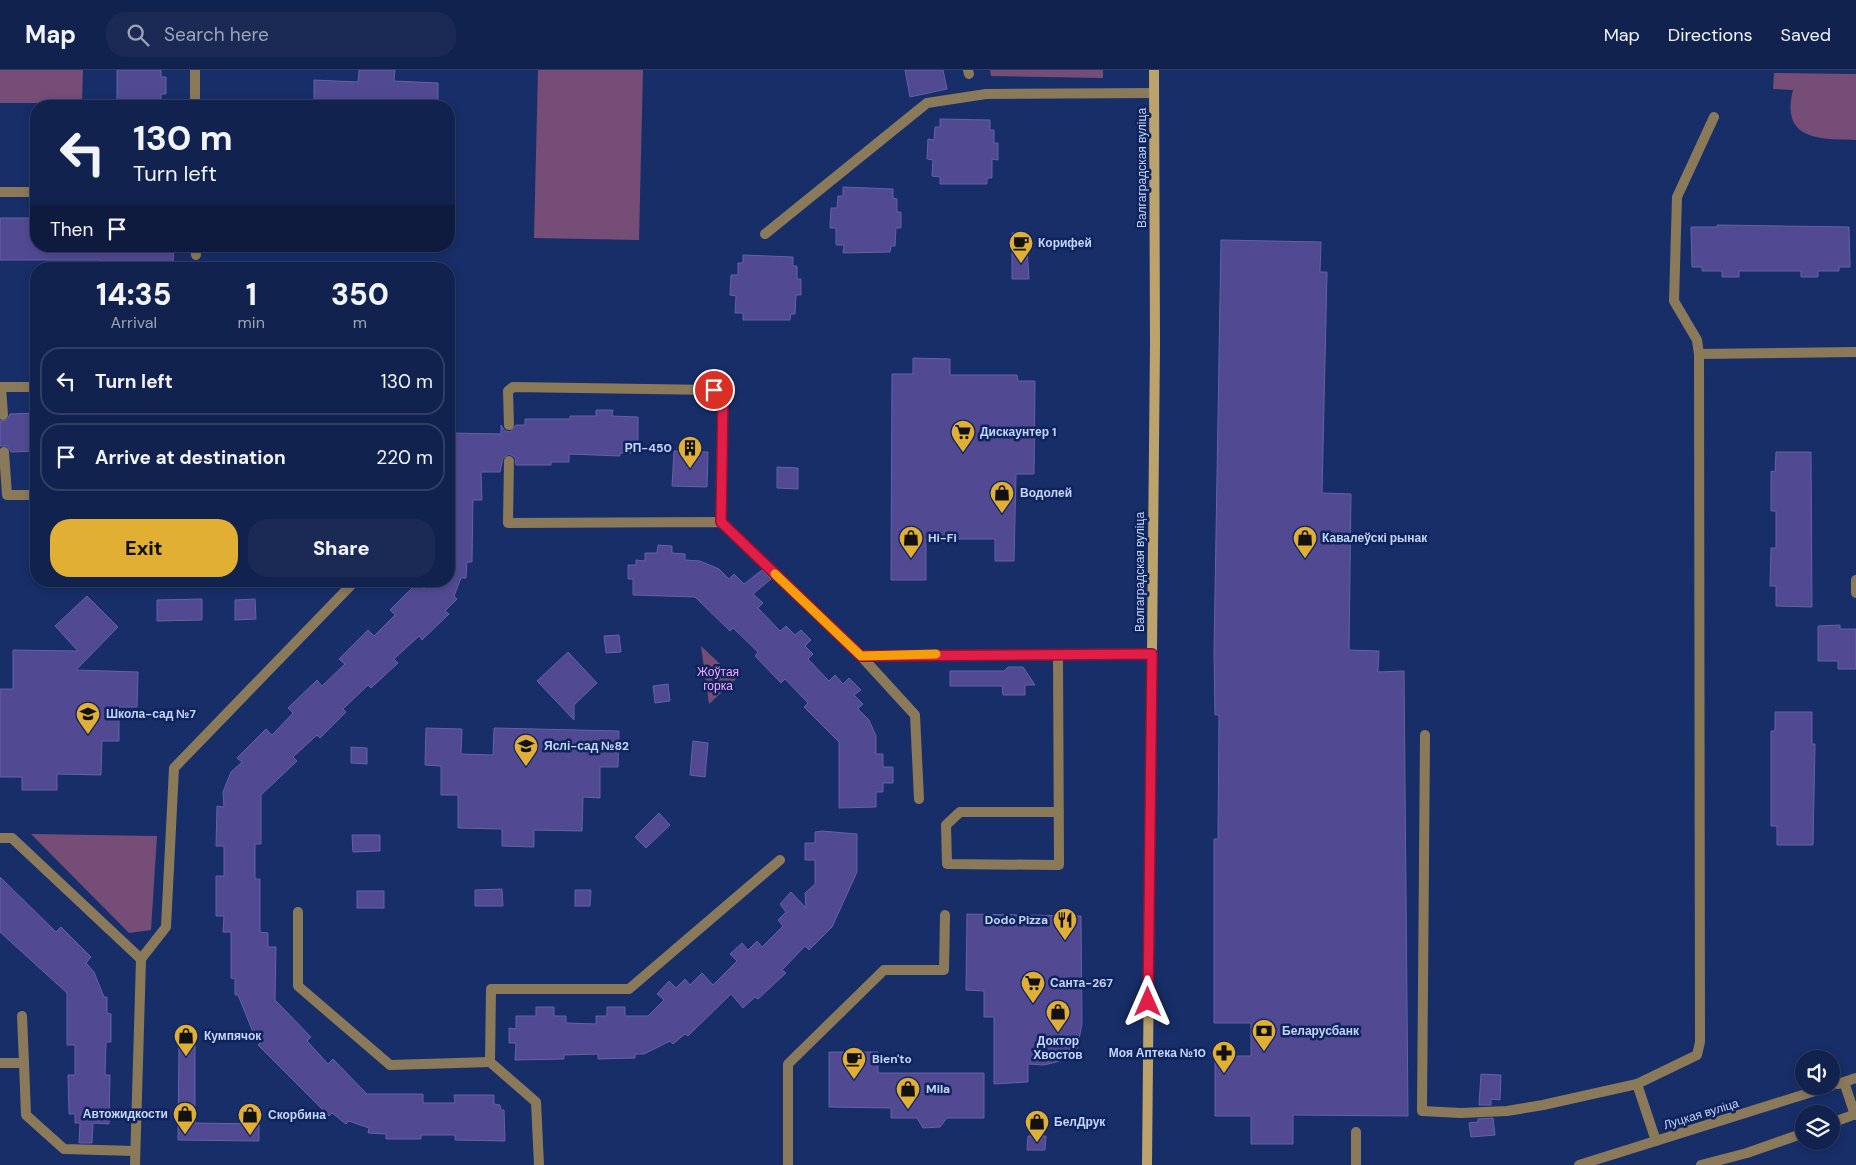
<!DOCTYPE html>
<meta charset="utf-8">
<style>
:root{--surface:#12224e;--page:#1b2a55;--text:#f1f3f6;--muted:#9ca4b6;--line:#313f66;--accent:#e1af34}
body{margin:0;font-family:"DM Sans",sans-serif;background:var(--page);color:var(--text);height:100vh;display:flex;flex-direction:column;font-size:19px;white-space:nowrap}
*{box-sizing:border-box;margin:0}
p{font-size:16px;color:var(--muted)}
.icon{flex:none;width:28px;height:28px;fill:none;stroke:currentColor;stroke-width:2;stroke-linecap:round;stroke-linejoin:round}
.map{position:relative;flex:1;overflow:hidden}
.sheet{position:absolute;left:30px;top:192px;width:425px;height:325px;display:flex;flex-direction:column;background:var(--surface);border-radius:20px;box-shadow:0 2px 8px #0003,0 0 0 1px var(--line)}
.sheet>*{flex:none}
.guide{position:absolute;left:30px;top:30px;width:425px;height:152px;border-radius:20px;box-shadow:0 2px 8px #0003,0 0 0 1px var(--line);background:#12224e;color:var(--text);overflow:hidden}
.buttons{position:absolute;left:1795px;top:980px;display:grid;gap:10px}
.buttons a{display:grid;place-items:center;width:45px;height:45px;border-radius:50%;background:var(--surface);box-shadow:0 2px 8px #0003,0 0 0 1px var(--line);font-size:25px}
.pin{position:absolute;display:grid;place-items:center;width:42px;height:42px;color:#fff;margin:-21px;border:2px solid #fff;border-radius:50%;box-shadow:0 1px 5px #0007}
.me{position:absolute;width:55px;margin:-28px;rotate:0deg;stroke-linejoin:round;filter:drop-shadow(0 0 4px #0008)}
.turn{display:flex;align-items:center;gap:18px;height:105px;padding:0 20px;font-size:22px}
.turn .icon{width:65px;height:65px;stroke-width:2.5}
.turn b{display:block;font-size:35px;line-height:42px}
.then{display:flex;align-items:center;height:48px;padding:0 20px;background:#0003;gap:10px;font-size:19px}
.eta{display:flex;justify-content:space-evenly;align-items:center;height:85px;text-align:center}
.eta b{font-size:30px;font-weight:800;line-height:35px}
.button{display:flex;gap:10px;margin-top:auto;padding:10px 20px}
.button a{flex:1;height:58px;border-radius:20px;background:var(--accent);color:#111;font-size:20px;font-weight:800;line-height:58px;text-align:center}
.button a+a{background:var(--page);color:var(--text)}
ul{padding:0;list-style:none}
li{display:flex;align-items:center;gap:15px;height:68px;margin:0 10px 8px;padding:0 10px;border:2px solid var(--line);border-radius:20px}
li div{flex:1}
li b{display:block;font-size:19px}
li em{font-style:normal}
header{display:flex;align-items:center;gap:30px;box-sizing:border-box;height:70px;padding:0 25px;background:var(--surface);border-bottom:1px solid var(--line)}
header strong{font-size:24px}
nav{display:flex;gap:28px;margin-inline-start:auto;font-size:18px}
.search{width:350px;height:45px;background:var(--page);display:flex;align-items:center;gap:12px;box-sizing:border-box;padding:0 18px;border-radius:20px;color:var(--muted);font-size:19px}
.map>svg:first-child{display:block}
.green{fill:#754d77}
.building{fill:#514a93;stroke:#6561a5}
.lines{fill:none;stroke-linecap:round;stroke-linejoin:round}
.service{stroke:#8b7a59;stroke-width:10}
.tertiary{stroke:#8b7a59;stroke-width:10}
.secondary{stroke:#bca26b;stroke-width:10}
.route-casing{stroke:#92132f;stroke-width:12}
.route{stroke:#e11d48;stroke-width:9}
.slow{stroke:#f59e0b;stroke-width:9}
.labels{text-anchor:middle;stroke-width:5;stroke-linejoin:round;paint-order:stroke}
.street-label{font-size:12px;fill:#c6d6fa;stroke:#0f245c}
.poi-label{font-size:12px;font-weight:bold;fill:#c6d6fa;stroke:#0f245c;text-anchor:start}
.park-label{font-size:12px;fill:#faa8fe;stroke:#0f245c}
</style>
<header>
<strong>Map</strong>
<div class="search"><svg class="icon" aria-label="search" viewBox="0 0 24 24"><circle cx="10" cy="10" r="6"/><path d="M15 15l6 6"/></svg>Search here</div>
<nav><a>Map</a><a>Directions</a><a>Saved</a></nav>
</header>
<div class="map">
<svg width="1856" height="1095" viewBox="0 0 1856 1095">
<rect width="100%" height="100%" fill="#182e68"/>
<g class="green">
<path d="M0 0H83L82 33H0Z"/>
<path d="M538 0H643L639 170 534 168Z"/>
<path d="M990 0H1103V8L991 6Z"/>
<path d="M1774 3 1856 4V70C1820 69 1780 71 1793 20L1773 19Z"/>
<path d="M701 576 736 609 709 634Z"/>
<path d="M31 764 157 766 151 860 129 863Z"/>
</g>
<g class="building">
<path d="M117 0H161V7H166V24H161V36L117 34Z"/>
<path d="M359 0H395L394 11 438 13V36H314V10L358 12Z"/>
<path d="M905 0H943L947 19 910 27Z"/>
<path d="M940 49 990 50V60H994V73H998V90L992 89V108H987V114H940V107L932 106 933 90 927 89 928 69 934 70 935 57H940Z"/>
<path d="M843 117 893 119V128L897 129V142H901V158H896L895 176H891L890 182 843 183 844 175H836V158H830L831 138H837L838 126H843Z"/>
<path d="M0 148H36V176H174L173 194 100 193V190H0Z"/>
<path d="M1717 155 1849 157 1850 197H1839V201H1818V207H1801V201H1739V207H1722V201H1702V197H1692L1691 157H1717Z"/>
<path d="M1012 163H1026L1029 209H1012Z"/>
<path d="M1221 170 1321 172 1320 202H1327L1322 423 1351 424 1349 580 1379 581 1378 602 1404 601 1408 1046 1293 1045V1074H1251V1046H1215V986H1251V953H1214V769H1218L1219 645H1215L1214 583Z"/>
<path d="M743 185 793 187V196H797V209H801V225H796L795 244H791L790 250H743V243H735L736 226 730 225 731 205H738V193H743Z"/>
<path d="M913 288 950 289V305H1017L1018 311H1035L1034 404H1016L1014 491H995V469H926V510H891L892 304H913Z"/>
<path d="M596 340H613L612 346 638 347V383H620V386L569 384V392H551V395H516L515 387 509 384 503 388 500 402H481L482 430H473L472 492H467L466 508H461L454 526 457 529 445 541 449 544 422 570 419 566 394 589 398 593 371 618 368 615 343 639 346 642 320 668 317 665 293 687 297 691 261 725V774H255V809H260V862L268 863V877H276L275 930 311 967 307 971 328 994 333 989 367 1024H423V1033H455L454 1025H494V1034L500 1035 501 1040H504L505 1071 455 1070V1065H421V1069H386V1064L368 1063 369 1058 349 1051 346 1054 332 1043 329 1046 258 975 262 971 253 962 238 925H235V909L231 908V862H223L224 846H216V806H224V776H216L217 736 224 737 223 722 231 702 242 692 237 688 266 659 272 665 293 643 288 638 317 610 322 616 345 594 339 589 368 560 374 566 395 545 390 540 418 512 424 519 431 511H449V363L501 364V355L505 361 510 362 516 355H525V349H570V346H596Z"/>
<path d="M36 343V381L11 382 7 376H0V351L7 350 10 344Z"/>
<path d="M674 381 708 382 707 417 672 416Z"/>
<path d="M1776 382H1811L1812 537 1776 536V516H1770L1771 478H1776V441H1771V401L1775 402Z"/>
<path d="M777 397 798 398V419L777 418Z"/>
<path d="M658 475 672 476V483L685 484V490L700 491 719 499 729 509 734 504 744 514 762 500 771 509 753 524 763 533 758 538 780 561 786 556 795 565 801 560 811 570 805 576 813 584 808 589 829 611 835 605 843 614 849 608 861 620 854 625 863 634 858 639 869 650 876 666V684H883V697H893V713H883V722H876V737L839 738V672L804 637 808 633 785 609 781 613 755 586 758 582 733 558 730 561 695 527 633 525V509H628V495H636V490L645 491V483H657Z"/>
<path d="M87 526 118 557 76 600 138 602 137 637H119V671H102L101 705 57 704V720H22V707H0V619H13V580L78 581 55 556Z"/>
<path d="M202 529V550L157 551V530Z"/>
<path d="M255 529 256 549 235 550V530Z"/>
<path d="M1840 555V559H1856V599H1838V591H1818V556Z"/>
<path d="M619 565 621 582 606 583 604 566Z"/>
<path d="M568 582 597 613 574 635V650L537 611Z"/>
<path d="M1008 597H1023L1035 615H1025V625H1003L1002 616H950V601H1004Z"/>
<path d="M668 614 670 631 655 633 653 616Z"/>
<path d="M1775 642H1812V674H1815L1813 775H1777V756H1771V661H1775Z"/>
<path d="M426 658 462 659 461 684 493 685 494 658 619 661 618 697H600V728L583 727 582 761 534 760V777L502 776V759L458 758V725H441V696L425 695Z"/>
<path d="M693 671 708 673 705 707 690 705Z"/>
<path d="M351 677 367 678V694L351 693Z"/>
<path d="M659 743 670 755 646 778 635 767Z"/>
<path d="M822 761 857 764V802L832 857 809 880 805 876 782 900 786 903 758 929 755 927 743 938 731 924 688 966 685 964 673 974 670 971 644 984H635V988L598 989V984L564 985V989L515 990 516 973H509V958L516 959V946H536V937H554V946H566V953L596 954V946H607V937H625V946H648L664 930 657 924 669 911 676 918 685 909 690 915 702 903 713 915 737 891 730 884 742 873 748 880 757 871 762 877 783 856 778 850 786 842 780 834 791 822 806 838 805 823 815 814V790H805V773H815V762Z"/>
<path d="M352 765H380V781L353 782Z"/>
<path d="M0 807 56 862 61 857 91 887 86 893 94 902 104 927H107V943L111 944V972H106L105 1005H110L109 1054 93 1053 92 1073H79L80 1053H75V1044H69L68 1005H75V975H67V923L0 862Z"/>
<path d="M502 819 503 836H475V820Z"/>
<path d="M575 820H591L590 836H575Z"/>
<rect x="357" y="821" width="27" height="17"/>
<path d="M967 844 1081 846 1082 954 1077 979 1064 990 1044 995 1028 994V1012L994 1014V947H984V921L966 920Z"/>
<path d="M179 971H195V1053L259 1054V1071L178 1070Z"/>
<path d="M829 982H878V1003H984V1048H947L940 1057 923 1058 917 1048H891V1038L829 1037Z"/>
<path d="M1481 1004 1501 1005 1500 1030 1491 1029V1035H1479Z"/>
<path d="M1493 1048 1495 1065 1471 1067 1469 1053 1478 1052V1049Z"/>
<path d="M1028 1066H1046L1045 1080H1027Z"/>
</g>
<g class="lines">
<g class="service">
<path d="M195 0V36"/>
<path d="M968 0 969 4"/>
<path d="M0 122H36"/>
<path d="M765 164 927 33 986 24 1154 23"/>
<path d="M195 176 196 185"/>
<path d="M1699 284 1856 282"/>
<path d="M3 345 1 317H36"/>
<path d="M509 355 508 321 513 317 714 320 723 327 721 452"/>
<path d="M4 382 7 425H36"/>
<path d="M509 391 508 453 721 452 861 586 1152 584"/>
<path d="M1856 510V523"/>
<path d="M1058 585 1059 795 947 794 946 755 960 742H1059"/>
<path d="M861 586 915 645 919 729"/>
<path d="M1425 665 1422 1041 1461 1043 1507 1041 1543 1035 1637 1014 1697 985 1700 972 1699 284 1697 270 1674 231 1677 127 1714 47"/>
<path d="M0 768H12L141 889"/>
<path d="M298 842V916L390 995 490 992"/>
<path d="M22 946 24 993"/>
<path d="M0 993H24L26 1045 64 1079 135 1081"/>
<path d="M1637 1014 1656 1071"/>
<path d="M1356 1062V1095"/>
<path d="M135 1095 141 889 166 857 174 698 355 511"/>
<path d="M539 1095 536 1032 490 992 491 919H629L780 790"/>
<path d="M788 1095V994L884 900H944L945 845"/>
</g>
<g class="tertiary">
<path d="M1844 1012 1855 1045"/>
<path d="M1838 1014 1856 1008"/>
<path d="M1831 1053 1856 1044"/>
<path d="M1579 1095 1831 1016"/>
<path d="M1701 1095 1747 1083 1804 1063"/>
</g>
<path class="secondary" d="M1147 1095 1155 274 1154 0"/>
</g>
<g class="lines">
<defs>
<path id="route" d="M714 320 723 327 721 452 861 586 1152 584 1148 932"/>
</defs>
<use href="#route" class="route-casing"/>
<use href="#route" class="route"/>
<path class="slow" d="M775 504 861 586 936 584"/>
</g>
<defs>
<symbol id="cafe-pin" viewBox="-11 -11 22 30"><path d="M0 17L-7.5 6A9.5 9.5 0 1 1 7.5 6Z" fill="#e1af34" stroke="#0f245c"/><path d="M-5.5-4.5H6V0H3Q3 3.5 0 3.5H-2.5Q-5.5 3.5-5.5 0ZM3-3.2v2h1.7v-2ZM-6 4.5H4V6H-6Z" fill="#111"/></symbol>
<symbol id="supermarket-pin" viewBox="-11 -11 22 30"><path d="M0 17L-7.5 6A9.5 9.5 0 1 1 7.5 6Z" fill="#e1af34" stroke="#0f245c"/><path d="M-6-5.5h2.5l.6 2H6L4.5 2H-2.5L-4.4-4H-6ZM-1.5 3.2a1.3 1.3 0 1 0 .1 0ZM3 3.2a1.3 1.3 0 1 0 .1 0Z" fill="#111"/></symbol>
<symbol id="building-pin" viewBox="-11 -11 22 30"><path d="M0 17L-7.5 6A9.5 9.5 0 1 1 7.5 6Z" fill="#e1af34" stroke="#0f245c"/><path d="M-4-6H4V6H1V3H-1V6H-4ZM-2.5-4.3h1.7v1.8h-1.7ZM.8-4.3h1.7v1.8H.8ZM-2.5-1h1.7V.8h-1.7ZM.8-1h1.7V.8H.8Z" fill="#111"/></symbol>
<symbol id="shop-pin" viewBox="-11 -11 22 30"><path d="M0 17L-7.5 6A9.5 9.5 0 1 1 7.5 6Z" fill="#e1af34" stroke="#0f245c"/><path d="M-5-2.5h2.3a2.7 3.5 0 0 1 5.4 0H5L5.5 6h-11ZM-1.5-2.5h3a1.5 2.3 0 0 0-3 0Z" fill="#111"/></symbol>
<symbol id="school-pin" viewBox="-11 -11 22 30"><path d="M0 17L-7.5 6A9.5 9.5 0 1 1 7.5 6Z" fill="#e1af34" stroke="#0f245c"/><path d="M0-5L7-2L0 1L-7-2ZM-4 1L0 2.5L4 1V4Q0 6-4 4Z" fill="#111"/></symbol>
<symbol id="restaurant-pin" viewBox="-11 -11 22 30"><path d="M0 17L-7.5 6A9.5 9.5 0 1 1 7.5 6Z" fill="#e1af34" stroke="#0f245c"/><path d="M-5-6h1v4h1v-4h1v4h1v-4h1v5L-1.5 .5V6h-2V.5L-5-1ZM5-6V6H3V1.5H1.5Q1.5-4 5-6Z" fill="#111"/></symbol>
<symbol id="bank-pin" viewBox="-11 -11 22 30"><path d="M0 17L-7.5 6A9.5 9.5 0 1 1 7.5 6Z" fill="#e1af34" stroke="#0f245c"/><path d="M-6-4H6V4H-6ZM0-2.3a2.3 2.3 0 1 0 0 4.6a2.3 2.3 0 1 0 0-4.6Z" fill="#111"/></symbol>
<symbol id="pharmacy-pin" viewBox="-11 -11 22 30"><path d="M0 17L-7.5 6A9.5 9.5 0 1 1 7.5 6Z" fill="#e1af34" stroke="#0f245c"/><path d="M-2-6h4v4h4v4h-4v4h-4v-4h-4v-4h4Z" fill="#111"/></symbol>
</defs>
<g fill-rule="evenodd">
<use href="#cafe-pin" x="1007" y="159" width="28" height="38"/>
<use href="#supermarket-pin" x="949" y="348" width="28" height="38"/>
<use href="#building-pin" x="676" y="364" width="28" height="38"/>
<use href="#shop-pin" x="988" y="409" width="28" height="38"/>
<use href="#shop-pin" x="897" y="454" width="28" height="38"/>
<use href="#shop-pin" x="1291" y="454" width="28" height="38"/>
<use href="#school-pin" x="74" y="630" width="28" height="38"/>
<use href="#school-pin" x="512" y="662" width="28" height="38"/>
<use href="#restaurant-pin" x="1051" y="836" width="28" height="38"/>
<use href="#supermarket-pin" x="1019" y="899" width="28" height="38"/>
<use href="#shop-pin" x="1044" y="928" width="28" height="38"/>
<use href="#bank-pin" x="1250" y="947" width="28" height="38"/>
<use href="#shop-pin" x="172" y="952" width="28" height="38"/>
<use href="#pharmacy-pin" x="1210" y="969" width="28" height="38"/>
<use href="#cafe-pin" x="840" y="975" width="28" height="38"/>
<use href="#shop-pin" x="894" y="1005" width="28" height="38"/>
<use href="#shop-pin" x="171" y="1030" width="28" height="38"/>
<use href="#shop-pin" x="236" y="1031" width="28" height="38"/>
<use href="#shop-pin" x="1023" y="1038" width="28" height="38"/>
</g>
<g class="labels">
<g class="street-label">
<text transform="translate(1142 98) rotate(-90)" y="4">Валгаградская вуліца</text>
<text transform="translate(1140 502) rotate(-90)" y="4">Валгаградская вуліца</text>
<text transform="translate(1701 1044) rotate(-17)" y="4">Луцкая вуліца</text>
</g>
<g class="poi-label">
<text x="1038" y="177">Корифей</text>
<text x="980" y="366">Дискаунтер 1</text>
<text x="672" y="382" text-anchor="end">РП-450</text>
<text x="1020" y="427">Водолей</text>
<text x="928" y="472">Hi-Fi</text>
<text x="1322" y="472">Кавалеўскі рынак</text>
<text x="106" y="648">Школа-сад №7</text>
<text x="544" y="680">Яслі-сад №82</text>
<text x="1048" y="854" text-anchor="end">Dodo Pizza</text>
<text x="1050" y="917">Санта-267</text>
<text x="1282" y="965">Беларусбанк</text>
<text x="204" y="970">Кумпячок</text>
<text x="1058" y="975" text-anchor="middle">Доктор<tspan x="1058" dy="14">Хвостов</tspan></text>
<text x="1206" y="987" text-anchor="end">Моя Аптека №10</text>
<text x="872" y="993">Bien'to</text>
<text x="926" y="1023">Mila</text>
<text x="168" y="1048" text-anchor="end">Автожидкости</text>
<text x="268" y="1049">Скорбина</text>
<text x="1054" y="1056">БелДрук</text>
</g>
<g class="park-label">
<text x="718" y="606">Жоўтая<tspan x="718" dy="14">горка</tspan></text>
</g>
</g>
</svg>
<div class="buttons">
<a><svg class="icon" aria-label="sound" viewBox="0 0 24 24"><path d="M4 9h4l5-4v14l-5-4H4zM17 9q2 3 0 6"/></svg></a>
<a><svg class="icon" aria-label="layers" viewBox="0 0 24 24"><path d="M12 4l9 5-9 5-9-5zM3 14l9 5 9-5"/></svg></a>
</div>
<div class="pin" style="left:714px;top:320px;background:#d93025"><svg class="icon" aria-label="arrive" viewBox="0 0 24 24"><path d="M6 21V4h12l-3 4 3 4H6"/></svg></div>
<svg class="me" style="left:1148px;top:932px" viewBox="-20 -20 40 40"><path d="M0-17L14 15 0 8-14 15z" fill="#e11d48" stroke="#fff" stroke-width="4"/></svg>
<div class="guide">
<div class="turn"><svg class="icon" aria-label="left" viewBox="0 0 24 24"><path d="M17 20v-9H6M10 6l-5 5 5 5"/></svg><div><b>130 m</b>Turn left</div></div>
<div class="then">Then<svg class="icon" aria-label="arrive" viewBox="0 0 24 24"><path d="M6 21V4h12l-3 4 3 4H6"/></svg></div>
</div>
<section class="sheet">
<div class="eta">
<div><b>14:35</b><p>Arrival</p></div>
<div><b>1</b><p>min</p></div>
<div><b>350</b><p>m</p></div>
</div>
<ul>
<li><svg class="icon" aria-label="left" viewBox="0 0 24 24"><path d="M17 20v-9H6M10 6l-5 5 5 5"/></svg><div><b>Turn left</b></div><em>130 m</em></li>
<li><svg class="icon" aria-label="arrive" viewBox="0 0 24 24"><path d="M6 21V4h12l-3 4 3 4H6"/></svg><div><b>Arrive at destination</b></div><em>220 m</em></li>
</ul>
<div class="button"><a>Exit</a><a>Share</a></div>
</section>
</div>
